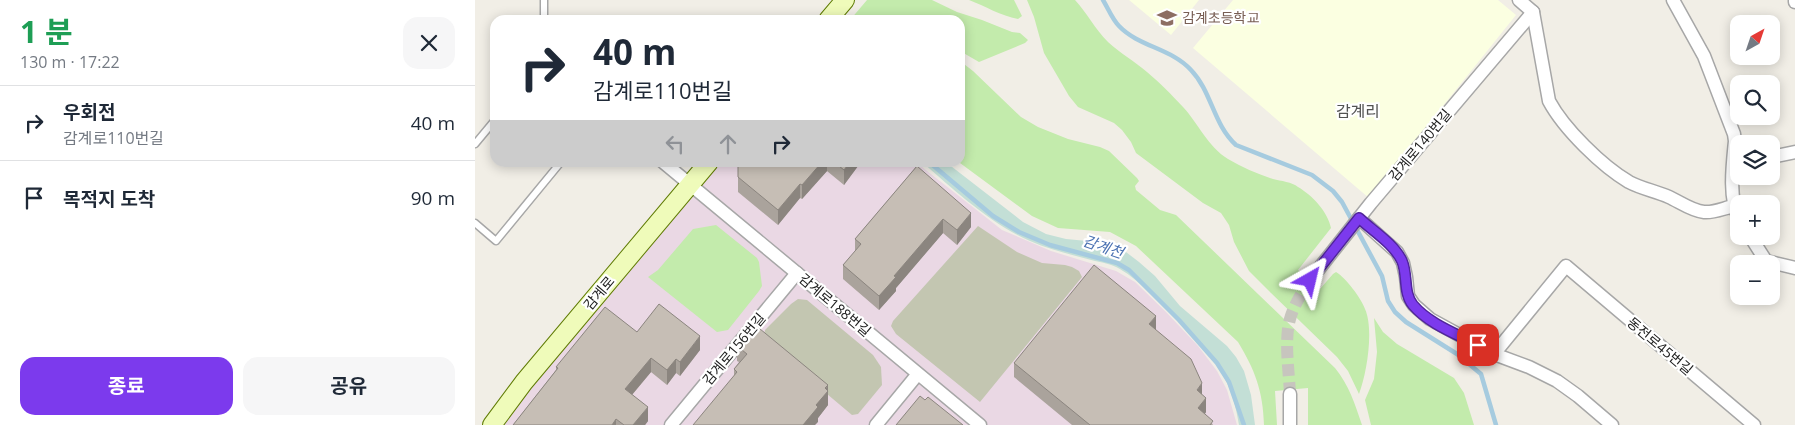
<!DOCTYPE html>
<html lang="ko">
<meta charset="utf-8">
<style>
:root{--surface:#fff;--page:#f6f6f7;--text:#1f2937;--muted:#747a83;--line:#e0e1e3;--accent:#7c3aed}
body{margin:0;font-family:"Open Sans","Noto Sans KR",sans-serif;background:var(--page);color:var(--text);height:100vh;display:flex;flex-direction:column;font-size:19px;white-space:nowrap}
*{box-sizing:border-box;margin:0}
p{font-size:16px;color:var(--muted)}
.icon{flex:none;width:28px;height:28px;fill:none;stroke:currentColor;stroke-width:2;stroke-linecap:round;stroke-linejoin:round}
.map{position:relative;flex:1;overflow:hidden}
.drawer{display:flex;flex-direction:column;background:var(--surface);width:475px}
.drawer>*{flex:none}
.banner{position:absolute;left:15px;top:15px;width:475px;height:152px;border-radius:15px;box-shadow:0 2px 12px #0003;background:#fff;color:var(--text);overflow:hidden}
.needle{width:32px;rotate:40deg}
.buttons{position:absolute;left:1255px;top:15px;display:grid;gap:10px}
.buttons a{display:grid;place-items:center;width:50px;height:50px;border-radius:10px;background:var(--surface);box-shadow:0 2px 12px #0003;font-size:25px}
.pin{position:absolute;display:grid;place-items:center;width:42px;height:42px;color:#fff;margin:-21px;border-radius:10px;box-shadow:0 2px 8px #0006}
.me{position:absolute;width:55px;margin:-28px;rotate:37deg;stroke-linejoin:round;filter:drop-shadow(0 0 4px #0008)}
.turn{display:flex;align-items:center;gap:18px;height:105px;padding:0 20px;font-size:22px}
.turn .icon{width:65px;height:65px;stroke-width:2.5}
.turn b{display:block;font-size:35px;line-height:42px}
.lanes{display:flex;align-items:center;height:48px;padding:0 20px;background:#0003;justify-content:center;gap:25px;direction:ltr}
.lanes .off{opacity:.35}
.round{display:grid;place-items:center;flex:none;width:52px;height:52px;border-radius:15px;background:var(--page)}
.summary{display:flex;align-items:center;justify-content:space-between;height:85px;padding:0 20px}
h1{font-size:30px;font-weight:700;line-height:38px;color:#1e9e55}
.primary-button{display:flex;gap:10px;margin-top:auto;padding:10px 20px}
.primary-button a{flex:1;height:58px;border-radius:15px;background:var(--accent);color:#fff;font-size:20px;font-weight:700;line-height:58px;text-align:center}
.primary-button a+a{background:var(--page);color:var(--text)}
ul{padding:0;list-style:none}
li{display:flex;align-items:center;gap:15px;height:75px;padding:0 20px;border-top:1px solid var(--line)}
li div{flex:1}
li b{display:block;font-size:19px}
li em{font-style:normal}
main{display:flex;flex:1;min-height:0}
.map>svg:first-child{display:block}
.industrial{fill:#ead8e4}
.education{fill:#fbffe1}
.construction{fill:#c3c6b1}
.grass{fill:#c3ebac}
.wetland{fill:#c3dfd6}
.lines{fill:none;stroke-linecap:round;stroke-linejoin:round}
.stream{stroke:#a6cbdf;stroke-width:4.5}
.minor-tunnel{stroke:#c7c5be;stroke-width:12;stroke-dasharray:12 6;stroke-linecap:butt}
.service-casing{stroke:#a7a7a7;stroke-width:9}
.minor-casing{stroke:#a7a7a7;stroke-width:15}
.secondary-casing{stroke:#5f7b03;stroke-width:20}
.service{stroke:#fff;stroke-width:6}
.minor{stroke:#fff;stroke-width:12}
.secondary{stroke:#effbba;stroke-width:18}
.wall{fill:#aaa39c}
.shaded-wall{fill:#8b857f}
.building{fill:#c6beb5;stroke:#8b857f}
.route-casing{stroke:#51269a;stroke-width:12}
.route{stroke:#7c3aed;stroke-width:9}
.labels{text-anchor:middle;stroke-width:4.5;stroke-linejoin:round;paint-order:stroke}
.education-label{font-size:14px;fill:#785e54;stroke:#fff;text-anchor:start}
.street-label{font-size:14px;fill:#202020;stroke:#fff}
.water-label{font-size:15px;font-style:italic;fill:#4a71b2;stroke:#fff}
.quarter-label{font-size:16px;fill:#535353;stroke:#fff}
</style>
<main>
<section class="drawer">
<div class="summary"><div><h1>1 분</h1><p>130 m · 17:22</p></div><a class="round"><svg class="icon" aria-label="close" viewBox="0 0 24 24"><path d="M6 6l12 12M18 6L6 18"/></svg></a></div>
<ul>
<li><svg class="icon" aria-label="right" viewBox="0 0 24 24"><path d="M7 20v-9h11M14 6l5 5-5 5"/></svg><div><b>우회전</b><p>감계로110번길</p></div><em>40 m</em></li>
<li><svg class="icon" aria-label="arrive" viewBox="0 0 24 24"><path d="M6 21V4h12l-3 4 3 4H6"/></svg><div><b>목적지 도착</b></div><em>90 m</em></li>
</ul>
<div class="primary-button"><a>종료</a><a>공유</a></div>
</section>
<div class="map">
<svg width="1320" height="425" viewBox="0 0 1320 425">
<rect width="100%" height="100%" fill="#f1eee6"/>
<path class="industrial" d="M234 162 442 163 527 230 576 251 641 271 660 282 691 312 723 346 742 371 752 390 762 425H17Z"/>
<g class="education">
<path d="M654 0H724L696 35Z"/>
<path d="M758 0H1023L1041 15 894 198 718 48Z"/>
</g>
<g class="construction">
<path d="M503 226 542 252 567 263 590 265 597 267 604 271 607 277 505 402 421 334 416 326 418 321Z"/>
<path d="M323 299 332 300 398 355 406 367 407 385 383 414 377 415 288 340 290 330 316 304Z"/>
</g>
<g class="grass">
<path d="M392 0H457L482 12 507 20 537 32 545 33 553 40 550 43 504 62 485 51V20H375Z"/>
<path d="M494 0H539L547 16 543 19C526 16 510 6 494 0Z"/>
<path d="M552 0H600C612 13 620 29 633 42 645 53 659 61 672 72 684 82 697 95 708 107 723 123 733 147 753 159 767 167 782 174 798 179 806 181 817 182 823 187 837 195 853 212 856 228L823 270 845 289 858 274 861 272C871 278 886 298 890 309 899 329 892 373 884 394L873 371 862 357 794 291 774 271 759 242 754 225 746 213 728 203 661 153 656 142 647 130 639 123 603 107 594 96 569 53 559 17Z"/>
<path d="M485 61 498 71 546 117 563 127 593 139 625 147 634 151 662 178 664 181 660 186 661 190 685 210 701 215 860 368C874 385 880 404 887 425H833V388L800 391 802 425H789C788 391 780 370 763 342L661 246 635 232 583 228 557 216 485 163Z"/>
<path d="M241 225 282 258 284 262 287 286 284 291 253 330 242 332 173 277 183 270 218 229Z"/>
<path d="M899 318 908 332 922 344 979 378 989 393 999 425H896L890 400 899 379 902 352Z"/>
</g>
<path class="wetland" d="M448 163H472L548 222 571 234 591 239 633 243 647 249 664 262 680 276 705 306 752 346 761 357 769 371 776 395 780 425H764C761 406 756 388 746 372 729 344 702 321 680 298 670 289 660 278 648 271 640 265 630 263 620 261 598 255 575 250 555 241 516 224 479 190 448 163Z"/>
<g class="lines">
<g class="stream">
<path d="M628 0C633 8 637 19 644 26 664 47 696 48 716 70 737 92 738 124 761 145L837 175 858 191 867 202 900 263 907 276 913 301 920 312 931 322 982 354 1006 374 1021 425"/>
<path d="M454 162 518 216 544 232 575 245 642 263 654 270 704 320 742 363 754 382 769 425"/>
</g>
<path class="minor-tunnel" d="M815 394C814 371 809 340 815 319 819 305 827 292 835 280"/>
<defs>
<g id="service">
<path d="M69 20V0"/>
<path d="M0 144 20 120"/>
<path d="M0 223 21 241 86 162"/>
</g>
<g id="minor">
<path d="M1044 0 1058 12 1074 101C1089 129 1127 166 1154 182 1167 189 1181 191 1194 197 1205 202 1217 211 1229 212 1239 213 1249 208 1259 206"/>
<path d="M1198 0 1229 56 1259 134 1260 141C1258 162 1253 198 1264 218"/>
<path d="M1320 0V2"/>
<path d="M1296 157 1320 152"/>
<path d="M188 162 505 425"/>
<path d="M884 218 922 252 928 263 931 277 933 296 939 305 955 319 1019 354 1054 367 1082 381 1103 396 1137 425"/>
<path d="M1275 236 1291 261 1320 268"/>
<path d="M835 280 896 203 1058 12"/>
<path d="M1019 354 1091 266 1279 425"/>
<path d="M815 394V425"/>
<path d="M196 425 322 273"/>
<path d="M401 425 442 375"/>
</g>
<g id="secondary">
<path d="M353 20 370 0"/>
<path d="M17 425 49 382 234 162"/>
</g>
</defs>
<use href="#service" class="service-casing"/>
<use href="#minor" class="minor-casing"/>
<use href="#secondary" class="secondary-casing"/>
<use href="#service" class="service"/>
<use href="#minor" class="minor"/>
<use href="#secondary" class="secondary"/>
</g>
<g class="wall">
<path d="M263 162H386L369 185 352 171 327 199 325 198 303 225 263 192Z"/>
<path d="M442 166 496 227 482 245 468 233 421 288V291L404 310 368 279V265L380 252V239Z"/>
<path d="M681 330 727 395 731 412 730 414 738 425H597L539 377V363Z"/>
<path d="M162 332 225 350 205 376 201 373 192 385 176 372 157 395 173 421 170 425H38L81 370V367Z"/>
<path d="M262 346 353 385V405L343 418V422L259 376V369L264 362 262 361Z"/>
</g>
<g class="shaded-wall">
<path d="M347 162H352V171L327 199V185Z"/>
<path d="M375 162H386L369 185V170Z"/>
<path d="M325 184V198L303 225V210Z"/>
<path d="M496 213V227L482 245V230Z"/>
<path d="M468 219V233L421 288V291L404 310V296L419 276Z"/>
<path d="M681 316V331L674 324Z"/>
<path d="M225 336V350L205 376V362Z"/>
<path d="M176 358V372L150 403V389Z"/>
<path d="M201 359V373L192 385V370Z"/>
<path d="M727 383V397L722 390Z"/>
<path d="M353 385V405L343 418V422L340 425H328Z"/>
<path d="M731 398V412L723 423V408Z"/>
<path d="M173 407V421L170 425H158Z"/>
<path d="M141 419V425H137Z"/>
</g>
<g class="building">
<path d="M263 162H347L327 185 325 184 303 210 263 177Z"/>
<path d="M359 162H375L369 170Z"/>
<path d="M442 166 496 213 482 230 468 219 419 276 421 277 404 296 368 265 386 244 380 239Z"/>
<path d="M619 265 681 316 674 324 716 359 727 383 722 390 731 398 723 408 738 421 735 425H615L539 363Z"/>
<path d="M184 304 225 336 205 362 201 359 192 370 176 358 150 389 173 407 158 425H149L141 419 137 425H38L83 368 81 367 130 307 162 332Z"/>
<path d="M279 324 353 385 350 388 353 391 341 405 343 407 328 425H218L262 372 259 369 272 354 262 346Z"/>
<path d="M445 396 450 400 453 397 488 425H421Z"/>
</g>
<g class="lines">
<defs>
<path id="route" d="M835 280 884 218C898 231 919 244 927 261 933 275 928 293 938 305 954 324 982 334 1003 345"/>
</defs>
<use href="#route" class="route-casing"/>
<use href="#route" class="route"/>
</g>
<defs>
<symbol id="school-bare" viewBox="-9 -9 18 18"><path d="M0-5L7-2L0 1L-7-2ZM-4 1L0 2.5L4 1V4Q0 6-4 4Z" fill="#8d6e63" stroke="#fff" stroke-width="2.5" paint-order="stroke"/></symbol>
</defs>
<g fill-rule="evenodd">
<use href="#school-bare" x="678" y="4" width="28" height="28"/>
</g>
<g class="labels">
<g class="education-label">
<text x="707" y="23">감계초등학교</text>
</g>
<g class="street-label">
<text transform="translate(945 145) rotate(-50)" y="5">감계로140번길</text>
<text transform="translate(124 293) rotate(-50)" y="5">감계로</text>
<text transform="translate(360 305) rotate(40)" y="5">감계로188번길</text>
<text transform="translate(1185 346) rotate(40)" y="5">동전로45번길</text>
<text transform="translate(259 349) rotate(-50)" y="5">감계로156번길</text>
</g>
<g class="water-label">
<text transform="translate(628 247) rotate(19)" y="5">감계천</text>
</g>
<g class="quarter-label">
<text x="883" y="117">감계리</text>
</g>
</g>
</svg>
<div class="buttons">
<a><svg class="needle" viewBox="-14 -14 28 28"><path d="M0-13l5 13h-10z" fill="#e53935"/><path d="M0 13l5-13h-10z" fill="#747a83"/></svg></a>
<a><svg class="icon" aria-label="search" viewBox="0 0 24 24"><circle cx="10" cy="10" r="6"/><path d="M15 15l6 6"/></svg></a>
<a><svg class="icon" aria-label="layers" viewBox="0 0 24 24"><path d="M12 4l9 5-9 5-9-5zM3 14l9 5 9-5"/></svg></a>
<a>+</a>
<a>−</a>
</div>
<div class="pin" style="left:1003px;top:345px;background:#d93025"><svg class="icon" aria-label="arrive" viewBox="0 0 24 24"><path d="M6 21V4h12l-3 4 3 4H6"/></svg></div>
<svg class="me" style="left:835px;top:280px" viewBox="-20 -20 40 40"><path d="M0-17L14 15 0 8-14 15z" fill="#7c3aed" stroke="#fff" stroke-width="4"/></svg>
<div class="banner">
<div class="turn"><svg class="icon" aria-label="right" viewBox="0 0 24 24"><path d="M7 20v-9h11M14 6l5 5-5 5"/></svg><div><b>40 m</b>감계로110번길</div></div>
<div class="lanes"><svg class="icon off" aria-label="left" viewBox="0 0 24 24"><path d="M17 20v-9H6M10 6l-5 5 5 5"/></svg><svg class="icon off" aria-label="ahead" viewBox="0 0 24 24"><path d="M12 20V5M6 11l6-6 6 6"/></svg><svg class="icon" aria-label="right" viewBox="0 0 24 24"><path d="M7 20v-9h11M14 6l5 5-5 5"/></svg></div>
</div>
</div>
</main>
